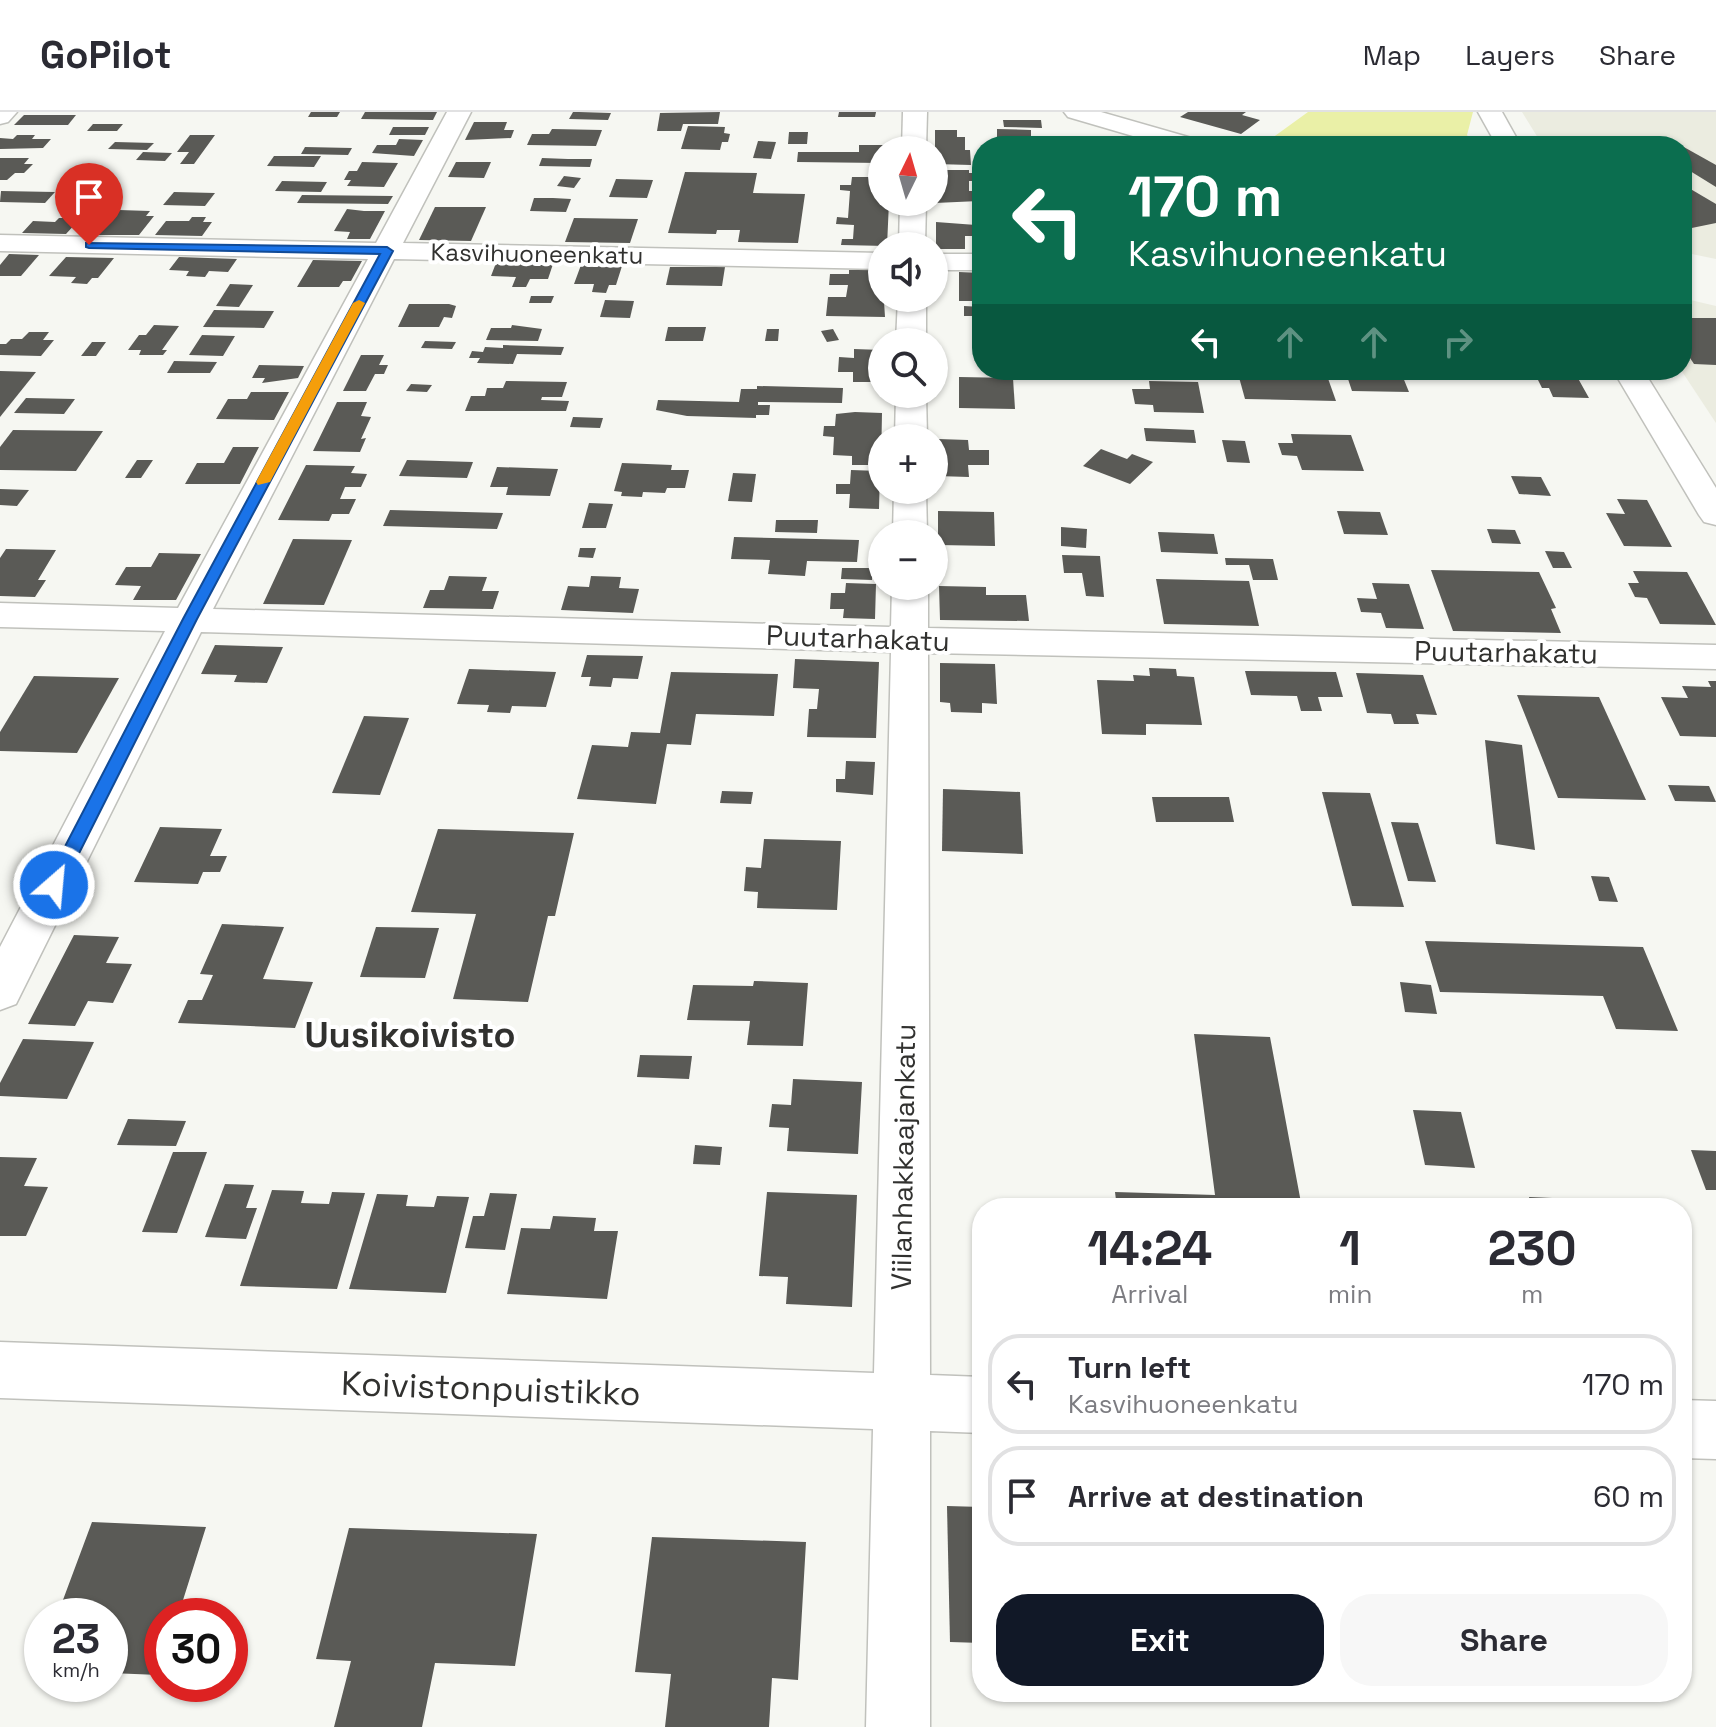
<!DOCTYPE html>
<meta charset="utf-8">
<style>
:root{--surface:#fff;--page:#f7f7f7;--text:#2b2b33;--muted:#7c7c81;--line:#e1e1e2;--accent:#111827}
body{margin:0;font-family:"Space Grotesk",sans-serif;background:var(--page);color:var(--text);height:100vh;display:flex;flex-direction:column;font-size:30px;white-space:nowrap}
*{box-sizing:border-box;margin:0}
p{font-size:26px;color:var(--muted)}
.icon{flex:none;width:44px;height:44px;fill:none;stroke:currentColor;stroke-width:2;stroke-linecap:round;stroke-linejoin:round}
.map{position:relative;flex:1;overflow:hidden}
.side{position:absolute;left:972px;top:1086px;width:720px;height:504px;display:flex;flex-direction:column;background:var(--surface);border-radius:32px;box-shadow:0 2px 6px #0004}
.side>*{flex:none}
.top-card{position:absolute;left:972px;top:24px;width:720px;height:244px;border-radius:32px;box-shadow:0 2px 6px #0004;background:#0b6e4f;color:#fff;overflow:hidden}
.needle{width:52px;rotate:5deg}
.buttons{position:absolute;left:868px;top:24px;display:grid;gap:16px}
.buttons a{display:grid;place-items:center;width:80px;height:80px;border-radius:50%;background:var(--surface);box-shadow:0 2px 6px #0004;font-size:40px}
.speed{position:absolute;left:24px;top:1486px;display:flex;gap:16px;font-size:40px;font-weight:700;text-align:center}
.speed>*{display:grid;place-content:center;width:104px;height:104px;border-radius:50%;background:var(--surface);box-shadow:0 2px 6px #0004;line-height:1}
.speed small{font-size:20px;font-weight:400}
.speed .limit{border:12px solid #d22;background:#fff;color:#111}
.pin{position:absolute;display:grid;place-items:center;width:68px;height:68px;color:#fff;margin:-82px -34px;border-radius:50% 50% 50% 0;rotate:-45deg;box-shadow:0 0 8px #0007}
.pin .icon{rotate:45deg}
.me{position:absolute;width:88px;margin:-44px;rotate:27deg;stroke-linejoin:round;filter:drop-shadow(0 0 6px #0008)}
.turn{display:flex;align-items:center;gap:28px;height:168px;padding:0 24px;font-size:36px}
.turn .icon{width:104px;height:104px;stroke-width:2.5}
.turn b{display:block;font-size:56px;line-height:68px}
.lanes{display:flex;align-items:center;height:76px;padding:0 24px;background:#0003;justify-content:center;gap:40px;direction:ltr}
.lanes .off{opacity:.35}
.eta{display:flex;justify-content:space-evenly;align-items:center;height:136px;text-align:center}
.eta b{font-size:48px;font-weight:700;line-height:56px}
.button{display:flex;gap:16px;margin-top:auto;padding:16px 24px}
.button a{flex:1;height:92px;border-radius:32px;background:var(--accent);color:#fff;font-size:32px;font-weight:700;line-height:92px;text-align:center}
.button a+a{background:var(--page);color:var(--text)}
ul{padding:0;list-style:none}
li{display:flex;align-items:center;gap:24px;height:100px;margin:0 16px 12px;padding:0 8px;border:4px solid var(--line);border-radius:32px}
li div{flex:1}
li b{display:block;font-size:30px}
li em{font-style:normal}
header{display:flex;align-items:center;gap:48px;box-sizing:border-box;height:112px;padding:0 40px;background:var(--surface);border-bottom:2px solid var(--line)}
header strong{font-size:38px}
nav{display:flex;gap:44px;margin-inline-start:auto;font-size:28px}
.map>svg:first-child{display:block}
.built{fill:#ebece0}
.green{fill:#eaf0a7}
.building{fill:#5a5a56}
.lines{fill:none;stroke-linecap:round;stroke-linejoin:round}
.minor-casing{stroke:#c0c1bc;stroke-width:3}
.minor{fill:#fff;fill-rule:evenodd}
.route{fill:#1a73e8;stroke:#114b97;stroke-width:2}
.slow{fill:#f59e0b}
.labels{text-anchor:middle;stroke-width:8;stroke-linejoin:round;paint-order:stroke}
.far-street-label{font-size:24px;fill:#31312f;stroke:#fff}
.street-label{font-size:28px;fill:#31312f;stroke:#fff}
.near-street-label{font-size:34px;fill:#31312f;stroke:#fff}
.district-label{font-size:36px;font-weight:bold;fill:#31312f;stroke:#fff}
</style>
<header>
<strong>GoPilot</strong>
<nav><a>Map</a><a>Layers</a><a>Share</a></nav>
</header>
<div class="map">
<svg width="1716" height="1615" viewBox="0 0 1716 1615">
<rect width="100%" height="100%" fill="#f6f7f2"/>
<g class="built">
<path d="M1522 0H1716V147L1682 140V34H1543Z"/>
<path d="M1682 186 1716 194V311L1681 258Z"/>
</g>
<path class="green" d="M1308 0H1473L1467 23 1474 34H1261Z"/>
<g class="building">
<path d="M311 0H340L337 5H308Z"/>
<path d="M365 0H437L433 8 361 7Z"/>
<path d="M573 0H579L611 1 608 8 569 7Z"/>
<path d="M720 0 718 12H683L681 19H657L660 1Z"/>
<path d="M839 0H876L875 5H838Z"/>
<path d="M1188 0H1246L1242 3 1260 8 1241 22 1180 5Z"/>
<path d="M24 3H76L68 13H14Z"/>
<path d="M1003 8H1041L1042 16 1004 15Z"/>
<path d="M474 10H507L504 18H514L511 26 465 28Z"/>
<path d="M93 12H123L117 19H87Z"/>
<path d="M688 14 725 15 724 21 730 22 728 30H722L720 38 681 37Z"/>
<path d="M393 15H429L425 23H389Z"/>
<path d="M552 17 602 18 596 34 527 33 532 22H549Z"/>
<path d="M997 17 1031 18V28L997 27Z"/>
<path d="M935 18H957V25H965V38H970L971 53 935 52Z"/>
<path d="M789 20H808L807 32H788Z"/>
<path d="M17 23H35L32 27H51L43 36 0 37V26L13 27Z"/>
<path d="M190 23H215L194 52H180L189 40H177Z"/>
<path d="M1063 24 1103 25 1105 34H1064Z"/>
<path d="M399 27 423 28 414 44 372 41 377 33H396Z"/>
<path d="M758 29 776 30 771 47 753 46Z"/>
<path d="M115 30 154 31 147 38 108 37Z"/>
<path d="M859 33H891V38H882V51L797 50 798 40H859Z"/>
<path d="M1682 34 1716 53V75L1682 54Z"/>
<path d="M305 35 352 36 348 43 301 42Z"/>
<path d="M143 40 172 41 165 49 136 48Z"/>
<path d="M274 44H321L314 55 267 54Z"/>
<path d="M0 46H29L24 52H33L24 61H15L7 68H0Z"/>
<path d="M542 46 568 47H592L590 55 539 54Z"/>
<path d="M362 50 398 51 384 75 347 74 351 68H344L349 59H357Z"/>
<path d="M456 50H491L484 66 448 65Z"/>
<path d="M935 58H969V61H977V69H969V79H978L979 89 935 91Z"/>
<path d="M685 60 757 61 753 81 805 82 798 131 738 130 740 118H717L716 122 668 121Z"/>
<path d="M564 64 581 66 574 76 557 74Z"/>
<path d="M852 65H882V90H889L887 134 841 133 842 127H853L854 113 836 112 837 105 848 106 850 79 840 78V73H851Z"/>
<path d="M616 67 653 68 647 86 609 85Z"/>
<path d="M282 69 327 70 321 80 275 79Z"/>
<path d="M1682 72 1716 92V111L1682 118Z"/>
<path d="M1 79 55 80 45 91 0 90Z"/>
<path d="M174 80 215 81 205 94 163 93Z"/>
<path d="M302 83 393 84 388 92 297 91Z"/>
<path d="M534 86H553L571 87 566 100 530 99Z"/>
<path d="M435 95H486L471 129 419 128Z"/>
<path d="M347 97 364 99H385L370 127H347L350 120 334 119Z"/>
<path d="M119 98 150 99 146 104H154L139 123H94L110 103Z"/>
<path d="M192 105H206L203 110H212L202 124 155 123 166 109H189Z"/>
<path d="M59 106H76L73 110H77L66 122 22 121 33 109 55 110Z"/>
<path d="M574 106 638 107 630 131 565 130Z"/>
<path d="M936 110 976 113V124H965V137H936Z"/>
<path d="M9 142 39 143 21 164H0V153Z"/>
<path d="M66 145 114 146 98 166H92L87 172 71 171 76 165 49 164Z"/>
<path d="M179 145 237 147 228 160 209 159 205 165 186 164 189 159 169 158Z"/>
<path d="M313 148 362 149 351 169H343L339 175H297Z"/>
<path d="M496 151 553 152 548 167H530L526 175H512L516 165 491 164Z"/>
<path d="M581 153 622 154 616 173H609L606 181 592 180 594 172H574Z"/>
<path d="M670 155H725L722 174 666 173Z"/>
<path d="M849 158H882L885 205 826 204 828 185H846L848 173H829L830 162H849Z"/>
<path d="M959 160 982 161V189H959Z"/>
<path d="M230 172 253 173 239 195 216 194Z"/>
<path d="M531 184H554L551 191H529Z"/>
<path d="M605 188 634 189 630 206 600 205Z"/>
<path d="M409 192H449L456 194 452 206 444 205 439 215H398Z"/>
<path d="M964 194 982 195V204H964Z"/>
<path d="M214 198 274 199 264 216 203 215Z"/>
<path d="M1682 206H1716V253L1694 252 1682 234Z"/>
<path d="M154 213 179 214 162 238H167L163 243H139L141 238H128L139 223H146Z"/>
<path d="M512 213 542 217 538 229 486 228 491 216H511Z"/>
<path d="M668 215H706L703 229H665Z"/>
<path d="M767 217H779L778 229H765Z"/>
<path d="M833 217 839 228 827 230 821 219Z"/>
<path d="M29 220H49L43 228H54L41 244 0 243V232H6L11 227H22Z"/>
<path d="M202 223 235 224 223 244 189 243Z"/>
<path d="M425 229 456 230 452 237 421 236Z"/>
<path d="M92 230H106L96 244H81Z"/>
<path d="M503 233 564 235 561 243 517 242 513 252 477 251 480 246H469L472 239 483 240 485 235 503 236Z"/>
<path d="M854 237 882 238V270H853V260H838L839 245 854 246Z"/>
<path d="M361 243H384L379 253H388L384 262H375L366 279H343Z"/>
<path d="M174 249 217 250 210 261H167Z"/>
<path d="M259 253 304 254 298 266 262 271 265 266H252Z"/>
<path d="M1237 258H1325L1336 289 1245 287Z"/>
<path d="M1345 258H1400L1409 280 1352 279Z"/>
<path d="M0 259 36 260 0 305Z"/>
<path d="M1541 260 1575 261 1589 286 1553 285 1549 276H1542L1538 268H1545Z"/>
<path d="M959 265 1013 266 1015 297 959 296Z"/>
<path d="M506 269 567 270 562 285H542L541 288 569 289 566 299H465L471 284H485L487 276H503Z"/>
<path d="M1149 269 1198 270 1204 301 1154 300 1153 293 1135 292 1132 277H1150Z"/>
<path d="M411 272 432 273 427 280 406 279Z"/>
<path d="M757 274 843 276 842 291 758 290V293H770L769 303H756V306L687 304 656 298 658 288 739 290 741 277H757Z"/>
<path d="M251 280H289L274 308 216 307 228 287H247Z"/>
<path d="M26 286 75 287 64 302 14 301Z"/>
<path d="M337 290H367L361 304 371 305 361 327 366 326 360 340 313 339Z"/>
<path d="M855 300 882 301 881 353H852V344L833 343 834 325 823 324 824 314H835L836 302Z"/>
<path d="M573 305 603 306 600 316 570 315Z"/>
<path d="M1144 316 1194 318 1196 331 1146 329Z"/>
<path d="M13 318 103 319 76 359 0 358V335Z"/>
<path d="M1291 322 1351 323 1364 359 1302 358 1297 344 1282 343 1278 331H1293Z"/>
<path d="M938 327 968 328 969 338H989V353H968L969 365 937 364Z"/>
<path d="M1222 328 1245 329 1250 351 1227 350Z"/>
<path d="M233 335H259L240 372H185L197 351H224Z"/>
<path d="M1101 337 1127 347 1132 342 1153 350 1130 372 1083 354Z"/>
<path d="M137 348H153L141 366H125Z"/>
<path d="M407 348 473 350 467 366 399 364Z"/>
<path d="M622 351 672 353 671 358H689L685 376H667L665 381 643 380 642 385 621 384 622 380 614 379Z"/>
<path d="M306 353 355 354 351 361 367 362 361 375H345L340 387H356L349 402H332L329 409 278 408Z"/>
<path d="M497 355 558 357 550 384 506 383 508 375H490Z"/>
<path d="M851 358 880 359 879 397 849 396 850 382H836V372H850Z"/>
<path d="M733 361 756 362 752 390 728 389Z"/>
<path d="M1511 364 1541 365 1551 384 1519 382Z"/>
<path d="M0 377 29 378 17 394 0 393Z"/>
<path d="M1617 387 1647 388 1672 435 1624 434 1606 401 1625 402Z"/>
<path d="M589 391 613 392 606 416H582Z"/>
<path d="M390 398 503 401 497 417 383 414Z"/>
<path d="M938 399 994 400 995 434 938 433Z"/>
<path d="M1337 399 1380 400 1388 423 1344 422Z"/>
<path d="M776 408H818L817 421 775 420Z"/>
<path d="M1061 415 1087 417 1086 436 1061 434Z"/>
<path d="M1487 417 1515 418 1521 432 1492 431Z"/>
<path d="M1158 420 1214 422 1218 442 1161 440Z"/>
<path d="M734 425 859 428 857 450 807 449 805 464 768 462 770 448 731 447Z"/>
<path d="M293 427 352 428 324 493 263 492Z"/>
<path d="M580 436H596L593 446 578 445Z"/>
<path d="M6 437 56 438 38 468H46L35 485 0 484V446Z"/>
<path d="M1545 439 1564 440 1572 456H1553Z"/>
<path d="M159 441 201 442 176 488H133L141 474 115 473 126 455H151Z"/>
<path d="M1062 443 1100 444 1104 485 1086 484 1082 461H1064Z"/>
<path d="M1225 446 1273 447 1278 468H1253L1249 453H1226Z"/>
<path d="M842 456H872V468L841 467Z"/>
<path d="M1431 458 1539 460 1556 496 1551 497 1561 521 1453 519Z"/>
<path d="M1633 459 1687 460 1716 513 1660 512 1647 486 1635 485 1628 471H1639Z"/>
<path d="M449 464 487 465 482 479H499L493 497 423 496 430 478H444Z"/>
<path d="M591 464 621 465 619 476 639 477 633 501 561 498 568 474 589 475Z"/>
<path d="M1156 467 1249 469 1259 514 1164 512Z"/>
<path d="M846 471 876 472 875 507 843 506 844 497H830L831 481H845Z"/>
<path d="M1372 471 1409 472 1424 517 1386 516 1381 501 1361 500 1357 486 1377 487Z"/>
<path d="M939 474 986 475V483H1026L1029 509 940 508Z"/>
<path d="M215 533 283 535 267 571 234 570 237 563 201 562Z"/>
<path d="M587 543 643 544 638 567 613 566 611 575 589 574 591 565H581Z"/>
<path d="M795 547 879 550 876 626 807 625 809 597H817L819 577 793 576Z"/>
<path d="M940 551 995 552 997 592 982 591V601L951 600 950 591 940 590Z"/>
<path d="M1149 556 1176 557 1177 564 1194 565 1202 613 1146 612V623L1102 622 1097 568 1134 569 1133 563 1150 564Z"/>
<path d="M469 557 556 560 546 595 512 594 510 601 487 600 489 593 457 592Z"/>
<path d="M1245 559 1336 560 1343 585H1318L1322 599H1301L1297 584 1251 583Z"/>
<path d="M671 560 778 562 774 604 696 602 691 633 667 632 656 692 577 687 592 633 628 635 631 620 660 621Z"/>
<path d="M1356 561 1423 563 1437 603 1416 602 1419 612H1394L1391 602 1367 601Z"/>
<path d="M34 564 119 566 77 641 0 639V620Z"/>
<path d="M1708 569H1716V625L1680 624 1661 585 1688 586 1682 574 1711 575Z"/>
<path d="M1517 583 1599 585 1646 688 1558 686Z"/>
<path d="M364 604 409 606 380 683 332 681Z"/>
<path d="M1485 628 1522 633 1535 738 1496 732Z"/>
<path d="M846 649 875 650 873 683 836 680V667H845Z"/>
<path d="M1668 673 1709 674 1716 690 1675 689Z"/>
<path d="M943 677 1020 680 1023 742 942 739Z"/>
<path d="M722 679 753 680 751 692 720 691Z"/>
<path d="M1322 680 1370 681 1404 795 1352 794Z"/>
<path d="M1152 685H1229L1234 710H1156Z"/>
<path d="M1391 710 1418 711 1436 770 1408 769Z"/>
<path d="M160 715 222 717 210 744H227L220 760H203L198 772 134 770Z"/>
<path d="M438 717 574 721 555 804H548L528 890 453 887 476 802 411 800Z"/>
<path d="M764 727 841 729 837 798 757 796 758 780 744 779 746 755 761 756Z"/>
<path d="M1591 764 1609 765 1618 790 1599 789Z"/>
<path d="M222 812 284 815 263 867 313 870 295 916 178 911 188 888H202L213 863 200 862Z"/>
<path d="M376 815 439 816 425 866 360 865Z"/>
<path d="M74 823 119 825 106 851 132 852 113 891 88 889 75 914 28 912Z"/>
<path d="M1425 829 1643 835 1678 919 1616 917 1603 884 1440 880Z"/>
<path d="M754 869 808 871 803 934 747 933 750 909 687 908 693 873 753 874Z"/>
<path d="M1400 870 1431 873 1437 902 1405 900Z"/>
<path d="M1194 922 1270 925 1302 1096H1117L1115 1080 1215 1083Z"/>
<path d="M23 927 94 930 67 987 0 984V971Z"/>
<path d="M640 943 692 944 689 967 637 965Z"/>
<path d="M793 967 862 970 858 1042 787 1039 789 1016 769 1015 772 992 791 993Z"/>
<path d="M1413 998 1461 1000 1475 1056 1425 1053Z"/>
<path d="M128 1007 186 1009 176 1034 117 1033Z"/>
<path d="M695 1033 722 1035 720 1053 693 1052Z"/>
<path d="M1691 1038 1716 1039V1078H1706Z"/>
<path d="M173 1040H207L177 1121 142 1120Z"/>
<path d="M0 1045 37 1046 24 1074 48 1075 26 1124H0Z"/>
<path d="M225 1072 254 1073 246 1096H257L246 1127 205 1125Z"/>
<path d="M272 1078 304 1079 301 1091 329 1092 332 1080 365 1081 337 1177 240 1174Z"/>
<path d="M767 1080 857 1083 852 1195 786 1192 788 1165 759 1164Z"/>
<path d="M490 1081 517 1082 505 1138 465 1136 473 1104H484Z"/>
<path d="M377 1082 408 1083 406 1094 434 1095 437 1084 469 1085 446 1181 349 1177Z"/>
<path d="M1529 1085 1645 1090 1647 1096H1532Z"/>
<path d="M553 1104 596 1106 594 1119H618L607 1187 507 1182 521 1116 550 1117Z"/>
<path d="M947 1394 982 1395V1531L950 1530Z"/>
<path d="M92 1410 206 1415 178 1504H162V1553L159 1563 110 1561V1504H57Z"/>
<path d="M349 1416 537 1422 515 1554 435 1551 422 1615H334L351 1549 316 1547Z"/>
<path d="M652 1425 806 1430 798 1568 772 1566 769 1615H665L671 1562 635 1560Z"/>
</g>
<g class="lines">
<defs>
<g id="minor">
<path d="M0 0H17L8 10 0 12Z"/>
<path d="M447 0H471L403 131 882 141V157L394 147 213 497 891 515 892 474H928V516L1716 533V557L928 541 930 1263 982 1265V1321L930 1319V1615H866L873 1317 0 1286V1230L874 1261 891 540 201 520 16 892 0 898V835L165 519 0 515V491L178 496 368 147 0 139V123L376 131Z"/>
<path d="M903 0H927L926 38H902Z"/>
<path d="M1064 0H1101L1202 29 1205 34H1167L1068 5Z"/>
<path d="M1478 0H1502L1521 34H1497Z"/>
<path d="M900 90H926L925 134H899Z"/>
<rect x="934" y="142" width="48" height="16"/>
<path d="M898 186H926V230H896Z"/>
<path d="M1613 258H1643L1716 376V413L1704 410 1699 403Z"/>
<path d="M896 282H926L927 326H895Z"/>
<path d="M894 378H926L927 422H893Z"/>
<path d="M1682 1288 1716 1289V1347L1682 1346Z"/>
</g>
</defs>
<use href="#minor" class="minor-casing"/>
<use href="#minor" class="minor"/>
</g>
<path class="route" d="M86 131 387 135 393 139 197 507 63 773 54 780 45 773 183 507 380 142 89 136 86 135Z"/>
<path class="slow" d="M359 188 365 191 270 370 258 373 256 370 353 191Z"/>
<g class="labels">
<g class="far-street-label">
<text transform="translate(537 142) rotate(1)" y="8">Kasvihuoneenkatu</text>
</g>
<g class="street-label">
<text transform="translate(858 526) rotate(2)" y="10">Puutarhakatu</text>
<text transform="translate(1506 540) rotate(1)" y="10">Puutarhakatu</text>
<text transform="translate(903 1045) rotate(-89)" y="10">Viilanhakkaajankatu</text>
</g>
<g class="near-street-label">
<text transform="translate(491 1276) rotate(2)" y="12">Koivistonpuistikko</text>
</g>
<g class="district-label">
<text x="410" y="935">Uusikoivisto</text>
</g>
</g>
</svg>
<div class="buttons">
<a><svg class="needle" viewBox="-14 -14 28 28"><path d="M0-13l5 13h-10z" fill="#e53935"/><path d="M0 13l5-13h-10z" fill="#7c7c81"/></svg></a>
<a><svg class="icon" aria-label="sound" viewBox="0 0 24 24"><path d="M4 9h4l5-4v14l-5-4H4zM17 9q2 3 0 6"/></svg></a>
<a><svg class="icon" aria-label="search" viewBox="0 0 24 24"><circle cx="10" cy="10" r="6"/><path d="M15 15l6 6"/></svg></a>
<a>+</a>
<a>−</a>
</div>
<div class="speed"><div>23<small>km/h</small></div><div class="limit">30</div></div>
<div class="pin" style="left:89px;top:133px;background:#d93025"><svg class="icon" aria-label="arrive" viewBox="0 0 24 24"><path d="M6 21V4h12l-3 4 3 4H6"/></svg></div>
<svg class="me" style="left:54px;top:773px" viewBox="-20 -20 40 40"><circle r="17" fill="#1a73e8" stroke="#fff" stroke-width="3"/><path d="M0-11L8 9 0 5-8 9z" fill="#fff"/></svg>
<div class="top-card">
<div class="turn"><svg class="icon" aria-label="left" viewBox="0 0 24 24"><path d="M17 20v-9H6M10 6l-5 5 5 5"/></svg><div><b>170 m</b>Kasvihuoneenkatu</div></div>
<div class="lanes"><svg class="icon" aria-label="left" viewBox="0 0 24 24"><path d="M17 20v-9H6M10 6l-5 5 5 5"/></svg><svg class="icon off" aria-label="ahead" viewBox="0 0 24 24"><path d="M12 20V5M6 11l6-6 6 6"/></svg><svg class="icon off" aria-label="ahead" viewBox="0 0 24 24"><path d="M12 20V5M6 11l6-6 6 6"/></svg><svg class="icon off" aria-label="right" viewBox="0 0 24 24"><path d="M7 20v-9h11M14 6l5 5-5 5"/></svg></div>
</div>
<section class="side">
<div class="eta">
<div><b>14:24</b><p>Arrival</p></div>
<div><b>1</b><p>min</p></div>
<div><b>230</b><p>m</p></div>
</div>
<ul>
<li><svg class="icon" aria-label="left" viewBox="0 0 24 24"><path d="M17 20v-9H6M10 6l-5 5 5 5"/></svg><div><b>Turn left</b><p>Kasvihuoneenkatu</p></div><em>170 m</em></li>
<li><svg class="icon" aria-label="arrive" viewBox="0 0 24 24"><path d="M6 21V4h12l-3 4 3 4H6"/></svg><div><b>Arrive at destination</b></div><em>60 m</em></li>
</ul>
<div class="button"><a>Exit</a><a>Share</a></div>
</section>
</div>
